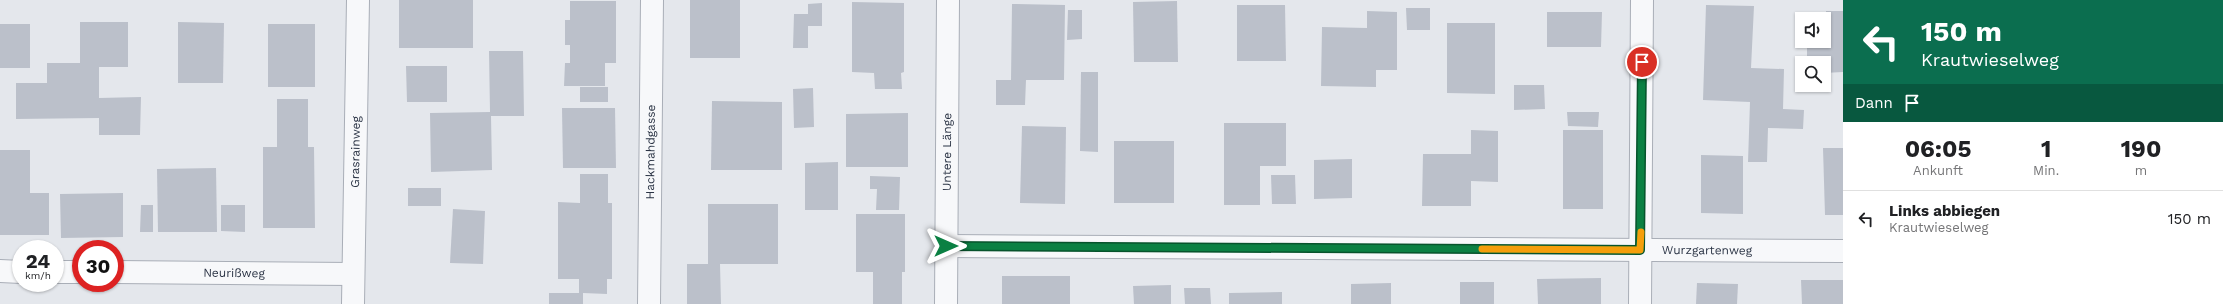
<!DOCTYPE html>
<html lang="de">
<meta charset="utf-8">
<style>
:root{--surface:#fff;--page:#f6f6f6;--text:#202124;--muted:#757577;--line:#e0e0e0}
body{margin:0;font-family:"Work Sans",sans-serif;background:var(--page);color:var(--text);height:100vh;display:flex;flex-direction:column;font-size:15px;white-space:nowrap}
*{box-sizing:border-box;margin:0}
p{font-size:13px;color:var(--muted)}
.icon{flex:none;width:22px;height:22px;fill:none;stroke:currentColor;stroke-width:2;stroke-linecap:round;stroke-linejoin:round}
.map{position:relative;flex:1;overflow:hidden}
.panel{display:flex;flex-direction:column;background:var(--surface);width:380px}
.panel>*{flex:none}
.hud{background:#0b6e4f;color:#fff;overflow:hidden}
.buttons{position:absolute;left:1795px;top:12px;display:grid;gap:8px}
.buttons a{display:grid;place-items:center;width:36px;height:36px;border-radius:0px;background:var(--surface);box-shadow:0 1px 3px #0004;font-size:20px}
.speed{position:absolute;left:12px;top:240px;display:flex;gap:8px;font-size:20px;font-weight:700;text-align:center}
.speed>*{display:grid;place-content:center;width:52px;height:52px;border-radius:50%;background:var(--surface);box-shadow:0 1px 3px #0004;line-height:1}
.speed small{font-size:10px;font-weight:400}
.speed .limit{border:6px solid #d22;background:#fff;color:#111}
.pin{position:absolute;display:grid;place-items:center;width:34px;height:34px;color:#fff;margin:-17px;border:2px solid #fff;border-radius:50%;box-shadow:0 1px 4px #0007}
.me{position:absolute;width:44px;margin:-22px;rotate:90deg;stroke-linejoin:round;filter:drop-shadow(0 0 3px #0008)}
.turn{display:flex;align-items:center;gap:14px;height:84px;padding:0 12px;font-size:18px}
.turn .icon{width:52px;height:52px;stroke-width:2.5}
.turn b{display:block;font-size:28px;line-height:34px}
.then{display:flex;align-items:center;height:38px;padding:0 12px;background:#0003;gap:8px;font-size:15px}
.eta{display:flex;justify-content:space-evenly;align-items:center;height:68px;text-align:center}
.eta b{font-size:24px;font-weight:700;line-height:28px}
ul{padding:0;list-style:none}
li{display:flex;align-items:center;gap:12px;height:56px;padding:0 12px;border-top:1px solid var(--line)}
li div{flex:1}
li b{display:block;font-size:15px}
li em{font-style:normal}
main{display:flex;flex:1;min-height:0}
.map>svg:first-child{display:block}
.building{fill:#bbc0ca}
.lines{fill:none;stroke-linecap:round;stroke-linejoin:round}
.minor-casing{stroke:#a9aeb7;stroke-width:24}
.minor{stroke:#f7f8fa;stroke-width:22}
.route-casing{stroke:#07532c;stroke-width:10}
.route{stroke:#0b8043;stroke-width:7}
.slow{stroke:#f59e0b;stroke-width:7}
.labels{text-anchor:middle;stroke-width:3.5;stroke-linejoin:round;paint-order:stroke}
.street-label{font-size:12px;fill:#2b3445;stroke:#f4f6f9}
</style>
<main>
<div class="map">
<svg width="1843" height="304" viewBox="0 0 1843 304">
<rect width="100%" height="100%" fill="#e4e7ec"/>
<g class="building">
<rect x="399" y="0" width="74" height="48"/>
<rect x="690" y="0" width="50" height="58"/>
<path d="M570 1H616V63H605V86H564L565 63H570V45H565V20H570Z"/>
<path d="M1177 1 1178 62H1134L1133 2Z"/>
<path d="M852 2 904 3V72L901 73 902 89H875L874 73 852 72Z"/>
<path d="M822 3V26H808V48H793L794 14H808V4Z"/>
<path d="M1012 4 1065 5 1064 80H1026L1025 105H996V80H1011Z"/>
<path d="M1237 5H1285L1286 61H1237Z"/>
<path d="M1706 5 1754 6 1751 68 1784 69 1783 109 1804 110 1803 129 1768 128 1767 162H1748L1750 102 1703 100Z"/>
<path d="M1406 8H1430V30H1407Z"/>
<path d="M1068 10H1082V39L1067 40Z"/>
<path d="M1367 11 1397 12V70H1376V87L1321 86 1322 27 1367 28Z"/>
<path d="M1826 11H1843V72L1824 73V63H1807V41L1827 40Z"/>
<path d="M1547 12H1602L1601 47H1547Z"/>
<path d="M80 22H128V67H99V98L141 97 140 135H99V118L16 119V83H47V63H80Z"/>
<path d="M178 22 224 23 223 83H178Z"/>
<path d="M1447 23H1495V94L1447 93Z"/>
<rect x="0" y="24" width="30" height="44"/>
<rect x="268" y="24" width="47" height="63"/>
<path d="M489 51H523L524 116H491L492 170 431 172 430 113 490 112Z"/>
<path d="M406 66H447V102H407Z"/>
<path d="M1081 72H1098V152L1080 151Z"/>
<path d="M1514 85H1544L1545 109 1514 110Z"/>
<rect x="580" y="87" width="28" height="15"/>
<path d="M813 88 814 127 794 128 793 89Z"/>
<path d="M277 99H308V147H314L315 228H263V147H277Z"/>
<path d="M712 101 782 102V170H711Z"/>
<path d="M562 108H615L616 168H563Z"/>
<path d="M1567 112H1599L1598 127 1568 126Z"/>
<path d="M908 113V167H846V114Z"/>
<path d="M1224 123H1286V166H1260V205H1224Z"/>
<path d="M1022 126 1066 127 1065 204 1020 203Z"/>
<path d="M1471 130 1498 131V182L1471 181V206H1422L1423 154H1471Z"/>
<rect x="1563" y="130" width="40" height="79"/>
<rect x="1114" y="141" width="60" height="62"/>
<path d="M1823 148H1843V215H1825Z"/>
<path d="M0 150H30V193H49V235H0Z"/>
<path d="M1701 155 1743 156V214L1701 213Z"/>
<path d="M1352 159V198L1314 199V160Z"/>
<path d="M838 162V210H805V163Z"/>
<path d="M216 168 217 232H158L157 169Z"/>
<path d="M580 174H608V203H612V279H607V294L583 293V304H549V293H579V279H558V202L580 203Z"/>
<path d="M1271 175H1295L1296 204H1272Z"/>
<path d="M870 176 900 177 899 210H876L877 189H870Z"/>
<rect x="408" y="188" width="33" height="18"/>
<path d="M123 193V237L61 238 60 194Z"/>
<path d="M708 204H778V264H720L721 304H687V264H708Z"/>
<path d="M141 205H153V232H140Z"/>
<path d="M221 205H245V232L221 231Z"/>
<path d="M453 209 485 211 483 264 450 263Z"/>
<path d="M856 214H905V272H902V304H873V272H856Z"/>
<rect x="1002" y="276" width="68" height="28"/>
<path d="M1601 278V304H1538L1537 279Z"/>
<path d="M1801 280H1843V304H1802Z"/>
<rect x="1460" y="282" width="34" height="22"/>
<path d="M1391 283V304H1351V284Z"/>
<path d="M1697 283 1738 284 1737 304H1696Z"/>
<path d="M1171 285V304H1134L1133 286Z"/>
<path d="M1184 288H1210L1211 304H1185Z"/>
<path d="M1282 292V304H1229V293Z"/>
</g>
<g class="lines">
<defs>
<g id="minor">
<path id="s1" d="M946 246 1843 251"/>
<path d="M0 271 21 272"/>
<path d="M55 272H81"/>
<path id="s2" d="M115 272 353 274"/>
<path id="s3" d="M353 304 358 0"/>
<path id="s4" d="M649 304 652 0"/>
<path id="s5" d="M946 304 948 0"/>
<path d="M1640 304 1642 0"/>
</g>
</defs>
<use href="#minor" class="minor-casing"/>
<use href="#minor" class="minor"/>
</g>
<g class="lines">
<defs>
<path id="route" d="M946 246 1640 250 1642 62"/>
</defs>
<use href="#route" class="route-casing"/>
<use href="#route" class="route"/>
<path class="slow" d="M1482 249 1640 250 1641 232"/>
</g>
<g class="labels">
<g class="street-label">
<text dy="4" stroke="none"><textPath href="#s3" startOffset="152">Grasrainweg</textPath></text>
<text dy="4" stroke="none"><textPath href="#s4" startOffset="152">Hackmahdgasse</textPath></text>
<text dy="4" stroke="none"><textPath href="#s5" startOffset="152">Untere Länge</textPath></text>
<text dy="4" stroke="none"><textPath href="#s1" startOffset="761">Wurzgartenweg</textPath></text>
<text dy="4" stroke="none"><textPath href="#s2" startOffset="119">Neurißweg</textPath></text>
</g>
</g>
</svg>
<div class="buttons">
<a><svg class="icon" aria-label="sound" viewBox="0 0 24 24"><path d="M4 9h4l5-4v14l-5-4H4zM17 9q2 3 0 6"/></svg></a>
<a><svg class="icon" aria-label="search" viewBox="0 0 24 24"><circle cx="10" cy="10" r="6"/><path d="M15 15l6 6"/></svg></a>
</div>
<div class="speed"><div>24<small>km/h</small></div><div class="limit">30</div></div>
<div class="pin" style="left:1642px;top:62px;background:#d93025"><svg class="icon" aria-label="arrive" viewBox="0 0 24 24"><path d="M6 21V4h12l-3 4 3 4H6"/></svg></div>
<svg class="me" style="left:946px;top:246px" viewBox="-20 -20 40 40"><path d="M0-17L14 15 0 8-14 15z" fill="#0b8043" stroke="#fff" stroke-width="4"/></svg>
</div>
<section class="panel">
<div class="hud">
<div class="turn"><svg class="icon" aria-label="left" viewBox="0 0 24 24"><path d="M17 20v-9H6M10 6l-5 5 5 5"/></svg><div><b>150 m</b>Krautwieselweg</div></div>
<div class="then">Dann<svg class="icon" aria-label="arrive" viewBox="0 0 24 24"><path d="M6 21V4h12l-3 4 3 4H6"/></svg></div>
</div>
<div class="eta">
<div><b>06:05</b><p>Ankunft</p></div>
<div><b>1</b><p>Min.</p></div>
<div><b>190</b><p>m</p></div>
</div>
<ul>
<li><svg class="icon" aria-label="left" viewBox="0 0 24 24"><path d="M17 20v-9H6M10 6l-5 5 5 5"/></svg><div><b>Links abbiegen</b><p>Krautwieselweg</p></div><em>150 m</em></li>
</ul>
</section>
</main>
